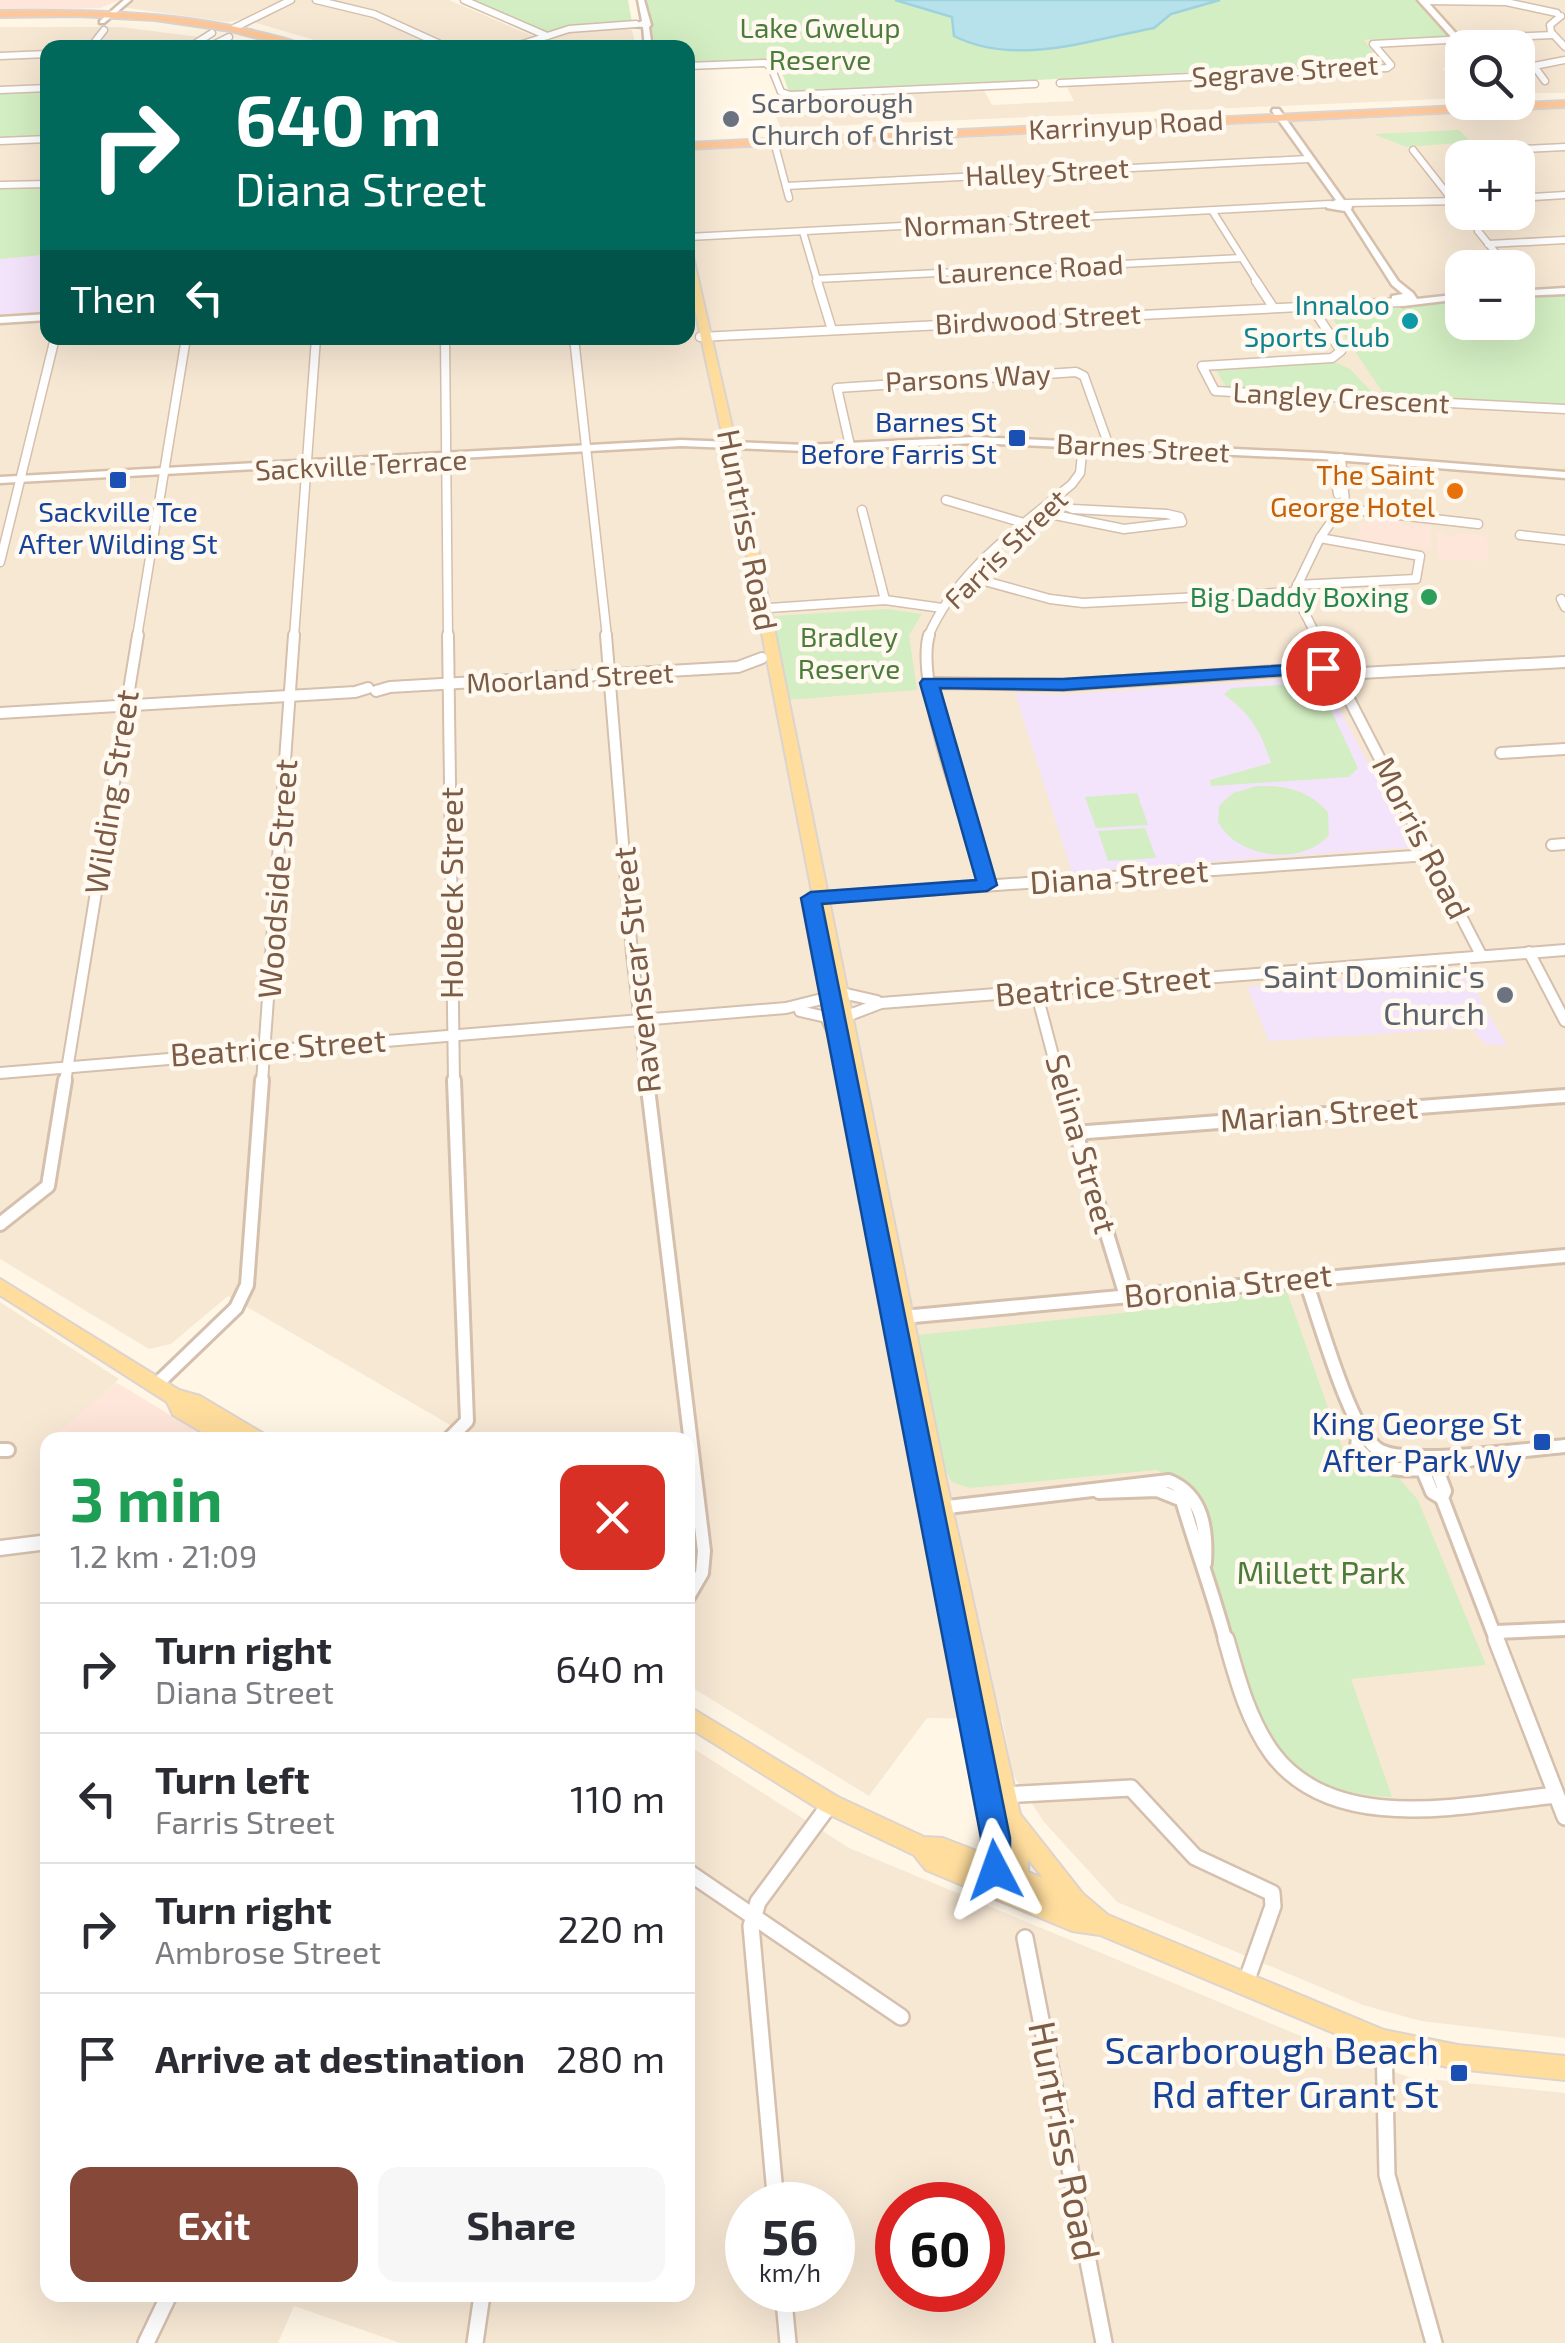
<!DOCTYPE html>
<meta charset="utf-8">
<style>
:root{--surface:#fff;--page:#f7f7f7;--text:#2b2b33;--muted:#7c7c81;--line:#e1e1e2;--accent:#864838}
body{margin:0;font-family:"Exo 2",sans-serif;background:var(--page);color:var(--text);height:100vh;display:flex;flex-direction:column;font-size:38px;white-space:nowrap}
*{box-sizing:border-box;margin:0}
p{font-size:32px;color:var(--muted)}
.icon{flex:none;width:55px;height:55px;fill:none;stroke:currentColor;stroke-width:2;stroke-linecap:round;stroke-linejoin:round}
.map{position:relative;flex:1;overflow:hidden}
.side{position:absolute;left:40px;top:1432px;width:655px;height:870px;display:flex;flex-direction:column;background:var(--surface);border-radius:20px;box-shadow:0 10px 40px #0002}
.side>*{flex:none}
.guide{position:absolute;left:40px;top:40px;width:655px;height:305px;border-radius:20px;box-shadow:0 10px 40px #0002;background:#00695c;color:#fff;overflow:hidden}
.buttons{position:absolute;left:1445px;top:30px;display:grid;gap:20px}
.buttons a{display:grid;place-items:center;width:90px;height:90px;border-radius:20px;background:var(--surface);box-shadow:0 10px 40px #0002;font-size:50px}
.speed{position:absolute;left:725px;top:2182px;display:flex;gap:20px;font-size:50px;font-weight:700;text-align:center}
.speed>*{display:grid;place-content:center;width:130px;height:130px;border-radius:50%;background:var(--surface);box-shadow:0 10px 40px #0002;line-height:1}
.speed small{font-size:25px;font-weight:400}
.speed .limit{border:15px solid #d22;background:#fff;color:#111}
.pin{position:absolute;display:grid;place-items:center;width:85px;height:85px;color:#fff;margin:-42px;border:5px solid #fff;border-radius:50%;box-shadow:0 2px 10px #0007}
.me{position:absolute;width:110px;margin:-55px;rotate:356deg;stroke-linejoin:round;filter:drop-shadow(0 0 8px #0008)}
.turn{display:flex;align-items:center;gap:35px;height:210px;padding:0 30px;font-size:45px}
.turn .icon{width:130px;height:130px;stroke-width:2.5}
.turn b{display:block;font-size:70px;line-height:85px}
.then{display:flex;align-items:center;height:95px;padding:0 30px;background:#0003;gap:20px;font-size:38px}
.round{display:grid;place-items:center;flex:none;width:105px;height:105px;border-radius:20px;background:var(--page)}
.summary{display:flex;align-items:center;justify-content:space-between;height:170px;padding:0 30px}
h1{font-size:60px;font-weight:700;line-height:75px;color:#1e9e55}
.action{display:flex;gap:20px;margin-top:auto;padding:20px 30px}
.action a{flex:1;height:115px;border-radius:20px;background:var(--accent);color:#fff;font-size:40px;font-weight:700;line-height:115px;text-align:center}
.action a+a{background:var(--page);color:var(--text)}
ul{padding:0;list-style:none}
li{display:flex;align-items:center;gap:30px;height:130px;padding:0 30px;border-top:2px solid var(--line)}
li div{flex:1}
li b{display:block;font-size:38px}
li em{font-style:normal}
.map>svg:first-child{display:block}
.residential{fill:#f7e8d4;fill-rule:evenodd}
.commercial{fill:#ffe6da}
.education{fill:#f3e3fb}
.green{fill:#d3eec2}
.water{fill:#b8e2eb;stroke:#9dd2de;stroke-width:2.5}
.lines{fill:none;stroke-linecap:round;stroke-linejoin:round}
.minor-far4-casing{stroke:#d5bfad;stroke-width:9}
.minor-far3-casing{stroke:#d5bfad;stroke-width:11}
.minor-far2-casing{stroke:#d5bfad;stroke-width:14}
.minor-far1-casing{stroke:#d5bfad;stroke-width:18}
.minor-casing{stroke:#d5bfad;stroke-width:20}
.tertiary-casing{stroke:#d5bfad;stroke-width:5}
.secondary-casing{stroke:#d8bfa9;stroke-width:5}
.primary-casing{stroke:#ddd4cf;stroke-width:4}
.trunk-casing{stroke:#ddd4cf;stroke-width:4}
.minor-far4{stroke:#fff;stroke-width:6}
.minor-far3{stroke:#fff;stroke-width:8}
.minor-far2{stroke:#fff;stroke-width:10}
.minor-far1{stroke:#fff;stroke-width:12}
.minor{stroke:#fff;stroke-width:15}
.tertiary{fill:#fff;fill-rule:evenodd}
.secondary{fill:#fff;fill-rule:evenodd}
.primary{fill:#ffdd9d;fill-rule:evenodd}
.trunk{fill:#ffc89a;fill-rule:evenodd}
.route{fill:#1a73e8;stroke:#114b97;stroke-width:2.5}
.worship-dot{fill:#6b7280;stroke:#fff9ef;stroke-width:4}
.culture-dot{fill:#0f9aa8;stroke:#fff9ef;stroke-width:4}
.transit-dot{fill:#1a4fb4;stroke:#fff9ef;stroke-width:4}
.food-dot{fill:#e8710a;stroke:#fff9ef;stroke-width:4}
.leisure-dot{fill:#2e9e5b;stroke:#fff9ef;stroke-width:4}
.labels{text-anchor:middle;stroke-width:9;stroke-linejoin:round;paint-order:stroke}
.far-park-label{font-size:28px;fill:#4c7c3b;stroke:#fff9ef}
.far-street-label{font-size:28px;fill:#7c5b47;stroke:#fff9ef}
.far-worship-label{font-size:28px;fill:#5b616d;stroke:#fff9ef;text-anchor:start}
.far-culture-label{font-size:28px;fill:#0d838f;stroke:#fff9ef;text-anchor:end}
.far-transit-label{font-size:28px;fill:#164399;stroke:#fff9ef;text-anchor:end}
.far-food-label{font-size:28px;fill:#c56008;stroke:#fff9ef;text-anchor:end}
.far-leisure-label{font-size:28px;fill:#27864d;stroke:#fff9ef;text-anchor:end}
.street-label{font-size:32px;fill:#7c5b47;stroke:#fff9ef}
.worship-label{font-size:32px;fill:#5b616d;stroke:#fff9ef;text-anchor:end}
.transit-label{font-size:32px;fill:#164399;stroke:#fff9ef;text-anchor:end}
.park-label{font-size:32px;fill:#4c7c3b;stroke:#fff9ef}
.near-transit-label{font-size:38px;fill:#164399;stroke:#fff9ef;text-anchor:end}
.near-street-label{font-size:38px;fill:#7c5b47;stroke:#fff9ef}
</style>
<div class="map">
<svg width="1565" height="2343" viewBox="0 0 1565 2343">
<rect width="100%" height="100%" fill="#fff6e6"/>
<g class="residential">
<path d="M120 0H449L542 40 572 31 624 28 632 30 636 47H338L243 19 228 22 113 6Z"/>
<path d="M1416 0H1565V93H1523L1518 87V48H1462V67L1443 68 1462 98 781 128 768 100 796 93 981 85 992 105 1074 101 1064 81 1379 63 1363 40 1450 35Z"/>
<path d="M0 27H121L207 38 191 47 48 48V338H688V151L1565 109V2038L1421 2021 1363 2005 1117 1902 1044 1822 1013 1775 1002 1719 927 1718 869 1796 688 1685V1440H467L469 1436 228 1296 171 1344 149 1349 0 1259ZM1462 158H1518V212H1462ZM1462 268H1518V322H1462Z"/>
<path d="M0 1302 119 1379 57 1440H48L46 1451 48 2295H688V1745L849 1848 1349 2056 1409 2077 1565 2093V2343H400L294 2306 278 2343H0ZM748 2205H832V2290H748ZM898 2205H982V2290H898Z"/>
</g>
<g class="commercial">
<path d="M0 0H120L100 8 0 11Z"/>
<path d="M1369 516 1394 518 1402 521 1403 526 1430 524 1431 549 1360 540 1353 534 1360 535 1361 528 1356 527 1359 523H1368Z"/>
<path d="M1437 531 1451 538 1457 533 1487 536 1488 561 1437 559Z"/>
<path d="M116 1383 119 1384 211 1440 50 1439Z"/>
</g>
<g class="education">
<path d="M45 247 47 311 0 314V259L42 255Z"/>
<path d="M1322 677 1413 847 1072 872 1015 693 1060 695Z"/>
<path d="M1464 971 1507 1046 1485 1044 1471 1028 1269 1041 1247 987Z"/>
</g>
<g class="green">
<path d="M469 0H628L632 22 575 25 544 33Z"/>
<path d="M645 0H1416L1451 36 1364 40 1381 63 789 92 777 59 688 64V48L655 47Z"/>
<path d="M47 90V136L0 138V92Z"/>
<path d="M1459 130 1471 142 1406 147 1374 134Z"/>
<path d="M47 185V247L42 255 0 259V186Z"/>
<path d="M1565 296V403L1560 405 1384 394 1326 309 1462 301V322H1518V298Z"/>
<path d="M1335 362 1350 369 1373 393 1226 387 1216 370Z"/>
<path d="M887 609 922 614 909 635 917 690 786 700 774 616Z"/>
<path d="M1311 683 1322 691 1358 768 1349 777 1211 786 1210 780 1271 763C1261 731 1251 715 1224 694L1232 688Z"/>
<path d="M1257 786C1284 785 1311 791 1328 813L1329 835C1302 867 1237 858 1218 822L1219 806 1233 793Z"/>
<path d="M1137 793 1148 825 1096 828 1085 797Z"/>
<path d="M1145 828 1156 858 1108 861 1098 831Z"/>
<path d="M1286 1289 1348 1464 1364 1472 1397 1476 1418 1500 1486 1665 1351 1679 1392 1797C1331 1794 1302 1779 1260 1737L1178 1478 1156 1470 970 1488 952 1482 945 1470 918 1335 1149 1310Z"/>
</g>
<path class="water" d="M895 0H1220L1171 14 1154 28C1089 40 1016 67 954 36L952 17Z"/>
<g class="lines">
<defs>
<g id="minor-far4">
<path d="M316 0 374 14 449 48"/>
<path d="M464 0 547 36"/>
<path d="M1423 1 1506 2 1557 13"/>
<path d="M1561 16 1550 25 1551 32 1565 47"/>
<path d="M234 28 291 0"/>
<path d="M1505 37 1553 35"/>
<path d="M90 48 104 30"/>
<path d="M188 48 212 33"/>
<path d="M207 48 229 37"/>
<path d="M510 48 569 29 636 24"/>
<path d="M0 56 48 54"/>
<path d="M688 66 765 63 771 67 781 92 790 95 1035 84"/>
<path d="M1545 81 1534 66 1565 60"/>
<path d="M1060 83 1387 68 1391 65 1373 44 1466 39"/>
<path d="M0 90 48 88"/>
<path d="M0 141 48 139"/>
<path d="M776 149 789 198"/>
<path d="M1413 150 1453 201"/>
<path d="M1502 150 1565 147"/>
<path d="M0 185 48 184"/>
<path d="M786 186 1308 159"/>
<path d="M1518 198 1565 195"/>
<path d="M1345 203 1462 201"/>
<path d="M1213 212 1258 283"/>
<path d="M1478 231 1508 268"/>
<path d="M803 232 818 283"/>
<path d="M688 237 1330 204"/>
<path d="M1488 244 1565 240"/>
<path d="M817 279 1242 258"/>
<path d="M1518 279 1521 283"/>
</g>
<g id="minor-far3">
<path d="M817 281 832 330"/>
<path d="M1256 281 1273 307"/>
<path d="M1519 281 1529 293"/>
<path d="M1311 306 1341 351 1332 358 1202 366 1215 391 1565 409"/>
<path d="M700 337 1401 302"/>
<path d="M445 338 448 637"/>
<path d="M574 338 607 637"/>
<path d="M851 450 837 388 1076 372 1084 376 1110 449"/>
<path d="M1332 458 1338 494"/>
<path d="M946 500 1027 524"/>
<path d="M1337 508 1478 524"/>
<path d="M862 510 885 600"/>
<path d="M1040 512 1124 529 1182 522 1180 517 1167 514 1073 509 1052 501"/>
<path d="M1520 535 1565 540"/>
<path d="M0 562 55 338"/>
<path d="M970 577 1050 599 1083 603 1294 592"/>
<path d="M1297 585 1416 579 1420 556 1320 538"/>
<path d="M1561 599 1565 607"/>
<path d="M755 609 885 600 942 608"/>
<path d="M137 637 186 338"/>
<path d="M294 637 316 338"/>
<path d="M928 637C955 572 1019 528 1072 484L1080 473 1083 445"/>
<path d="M1317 637 1294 592 1320 538 1345 502 1341 458"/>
</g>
<g id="minor-far2">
<path d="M448 635 454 1082"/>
<path d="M606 635 632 954 647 1082"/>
<path d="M929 635C914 685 970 830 987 885"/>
<path d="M1316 635 1481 955"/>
<path d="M929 683 1063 685 1323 668 1361 673 1565 662"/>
<path d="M376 691 390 687 738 667 762 658"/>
<path d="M0 713 355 692 368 688"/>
<path d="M1501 753 1565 749"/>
<path d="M1552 845 1565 844"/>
<path d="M811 898 1428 855"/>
<path d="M1529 952 1565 1021"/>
<path d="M1036 991 1060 1082"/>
<path d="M842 993 877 1001"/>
<path d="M800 1011 826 1017 832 1030"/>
<path d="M847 1016 881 1003 1565 950"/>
<path d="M0 1073 786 1008 830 997"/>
<path d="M65 1082 138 635"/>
<path d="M262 1082 294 635"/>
</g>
<g id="minor-far1">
<path d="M647 1080 704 1551 702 1573 688 1597"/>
<path d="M1060 1080 1126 1296"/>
<path d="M1074 1133 1565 1096"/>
<path d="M0 1224 48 1186 65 1080"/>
<path d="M1305 1279C1319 1317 1348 1426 1376 1448 1400 1468 1528 1449 1565 1446"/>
<path d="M892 1318 1565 1256"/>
<path d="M156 1385 236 1308 247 1285 262 1080"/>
<path d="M1359 1428 1357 1447C1381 1483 1446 1468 1482 1456"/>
<path d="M448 1440 467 1421 454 1080"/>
<path d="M0 1450H8"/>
<path d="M1432 1457 1445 1491 1442 1498 1497 1642"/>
<path d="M1419 1461 1432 1492 1442 1498"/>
<path d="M1099 1492 1157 1490 1182 1500C1196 1548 1213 1593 1226 1642"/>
<path d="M939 1508 1169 1481C1203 1495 1207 1530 1205 1563"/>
<path d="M1496 1632 1565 1629"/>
</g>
<g id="minor">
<path d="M1226 1639C1237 1678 1248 1720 1272 1753 1334 1837 1468 1804 1556 1795"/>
<path d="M1496 1639 1565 1817"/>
<path d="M1004 1795 1131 1788 1195 1857 1272 1893 1273 1906 1245 1985"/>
<path d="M688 1872 901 2017"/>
<path d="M1025 1938 1104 2343"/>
<path d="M1384 2042 1387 2175 1434 2343"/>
<path d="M776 2205 751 1926 758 1902 830 1804"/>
<path d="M783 2290 788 2343"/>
<path d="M146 2343 169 2295"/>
<path d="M475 2343 482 2295"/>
</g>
<g id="tertiary">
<path d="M124 0H131L104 23H100V21Z"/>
<path d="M638 0H644L651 25 649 27 652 48H645L643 27 632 26 642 21Z"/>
<path d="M1273 109H1279L1346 203 1352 206 1351 210 1398 281 1413 293 1417 299 1462 294V299L1403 306 1392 300V296L1403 294 1392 285 1345 211 1327 208V204L1336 200 1272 111Z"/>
<path d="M1565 288V294L1518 296V291Z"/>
<path d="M48 314V320L0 323V317Z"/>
<path d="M48 1535V1549L0 1555V1541Z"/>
</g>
<g id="secondary">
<path d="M1418 0H1426L1469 48 1462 49Z"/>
<path d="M1518 92 1532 104V108H1526L1518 98Z"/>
<path d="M976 437 1322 453 1565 472V478L1322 459 976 443 806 451 681 446 0 483V477L681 440 806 445Z"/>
</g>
<g id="primary">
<path d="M688 254 693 257 744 479 946 1480 1020 1814 1083 1894 1108 1915 1384 2030 1458 2045 1565 2056V2080L1458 2069 1384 2054 1100 1935 1072 1931 926 1870 914 1855 822 1811 688 1727V1706L838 1797 924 1837 943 1838 984 1854V1838L893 1376 896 1371 905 1369 855 1115 846 1114 843 1110 817 969 826 964 732 479 688 278ZM1028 1859 1043 1878 1028 1872Z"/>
<path d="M0 1279 179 1390 200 1396 264 1434 267 1440H215L173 1415 167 1402 0 1295Z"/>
</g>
<g id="trunk">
<path d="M0 11C84 10 168 11 250 30 270 35 292 39 310 48H295L231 31 155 20 78 16 0 17Z"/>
<path d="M1565 101V107L688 149V143Z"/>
</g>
</defs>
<use href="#minor-far4" class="minor-far4-casing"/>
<use href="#minor-far3" class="minor-far3-casing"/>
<use href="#minor-far2" class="minor-far2-casing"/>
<use href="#minor-far1" class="minor-far1-casing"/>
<use href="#minor" class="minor-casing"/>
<use href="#tertiary" class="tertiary-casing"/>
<use href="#secondary" class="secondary-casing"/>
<use href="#primary" class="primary-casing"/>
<use href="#trunk" class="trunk-casing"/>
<use href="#minor-far4" class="minor-far4"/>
<use href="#minor-far3" class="minor-far3"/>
<use href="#minor-far2" class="minor-far2"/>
<use href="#minor-far1" class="minor-far1"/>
<use href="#minor" class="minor"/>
<use href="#tertiary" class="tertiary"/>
<use href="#secondary" class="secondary"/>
<use href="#primary" class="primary"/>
<use href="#trunk" class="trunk"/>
</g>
<path class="route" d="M1323 663 1332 668 1329 672 1063 690 940 688 997 885 987 891 822 904 1010 1838V1870L1006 1880 995 1884 984 1880 980 1870 981 1838 801 898 811 892 976 880 920 683 923 679H1063Z"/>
<g class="worship-dot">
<circle cx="731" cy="119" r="10"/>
<circle cx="1505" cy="995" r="10"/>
</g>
<circle class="culture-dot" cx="1410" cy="321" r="10"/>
<g class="transit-dot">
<rect x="1007" y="428" width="20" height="20" rx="5"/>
<rect x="108" y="470" width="20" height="20" rx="5"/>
<rect x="1532" y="1432" width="20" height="20" rx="5"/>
<rect x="1449" y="2063" width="20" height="20" rx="5"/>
</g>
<circle class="food-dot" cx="1455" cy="491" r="10"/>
<circle class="leisure-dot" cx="1429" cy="597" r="10"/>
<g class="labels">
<g class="far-park-label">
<text x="820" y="38">Lake Gwelup<tspan x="820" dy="32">Reserve</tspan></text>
<text x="849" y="647">Bradley<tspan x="849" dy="32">Reserve</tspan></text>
</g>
<g class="far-street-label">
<text transform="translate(1285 71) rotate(-4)" y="10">Segrave Street</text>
<text transform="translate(1126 125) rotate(-3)" y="10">Karrinyup Road</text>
<text transform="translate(1047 172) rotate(-3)" y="10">Halley Street</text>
<text transform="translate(997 222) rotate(-3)" y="10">Norman Street</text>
<text transform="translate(1030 269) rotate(-3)" y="10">Laurence Road</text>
<text transform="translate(1038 319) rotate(-3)" y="10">Birdwood Street</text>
<text transform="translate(968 378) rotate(-3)" y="10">Parsons Way</text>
<text transform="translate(1341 398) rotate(3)" y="10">Langley Crescent</text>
<text transform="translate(1143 448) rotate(3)" y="10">Barnes Street</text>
<text transform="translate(361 465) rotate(-3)" y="10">Sackville Terrace</text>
<text transform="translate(1006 549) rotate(-44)" y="10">Farris Street</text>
<text transform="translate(570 678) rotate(-3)" y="10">Moorland Street</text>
</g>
<g class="far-worship-label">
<text x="751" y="113">Scarborough<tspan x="751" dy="32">Church of Christ</tspan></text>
</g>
<g class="far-culture-label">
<text x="1390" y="315">Innaloo<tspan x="1390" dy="32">Sports Club</tspan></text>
</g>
<g class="far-transit-label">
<text x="997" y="432">Barnes St<tspan x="997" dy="32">Before Farris St</tspan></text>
<text x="118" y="522" text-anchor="middle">Sackville Tce<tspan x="118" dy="32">After Wilding St</tspan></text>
</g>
<g class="far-food-label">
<text x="1435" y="485">The Saint<tspan x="1435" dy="32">George Hotel</tspan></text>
</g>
<g class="far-leisure-label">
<text x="1409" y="607">Big Daddy Boxing</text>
</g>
<g class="street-label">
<text transform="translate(747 530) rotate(79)" y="11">Huntriss Road</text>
<text transform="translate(112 792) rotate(-81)" y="11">Wilding Street</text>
<text transform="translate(1421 838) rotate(63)" y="11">Morris Road</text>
<text transform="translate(1119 877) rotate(-4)" y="11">Diana Street</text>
<text transform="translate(278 879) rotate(-86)" y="11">Woodside Street</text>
<text transform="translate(452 893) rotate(-90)" y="11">Holbeck Street</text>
<text transform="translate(637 970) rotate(-96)" y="11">Ravenscar Street</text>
<text transform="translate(1103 986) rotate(-5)" y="11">Beatrice Street</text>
<text transform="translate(278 1048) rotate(-4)" y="11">Beatrice Street</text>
<text transform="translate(1319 1114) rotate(-4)" y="11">Marian Street</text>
<text transform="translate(1081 1144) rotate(74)" y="11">Selina Street</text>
<text transform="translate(1228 1286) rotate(-6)" y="11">Boronia Street</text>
</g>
<g class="worship-label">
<text x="1485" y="988">Saint Dominic's<tspan x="1485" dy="37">Church</tspan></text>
</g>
<g class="transit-label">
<text x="1522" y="1435">King George St<tspan x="1522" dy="37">After Park Wy</tspan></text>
</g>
<g class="park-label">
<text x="1321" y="1584">Millett Park</text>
</g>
<g class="near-transit-label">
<text x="1439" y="2064">Scarborough Beach<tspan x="1439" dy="44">Rd after Grant St</tspan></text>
</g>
<g class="near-street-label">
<text transform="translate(1064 2141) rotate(79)" y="13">Huntriss Road</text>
</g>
</g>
</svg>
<div class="buttons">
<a><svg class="icon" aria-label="search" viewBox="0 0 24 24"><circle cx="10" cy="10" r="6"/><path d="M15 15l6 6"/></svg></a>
<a>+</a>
<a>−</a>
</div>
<div class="speed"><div>56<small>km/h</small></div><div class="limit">60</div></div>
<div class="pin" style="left:1323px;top:668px;background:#d93025"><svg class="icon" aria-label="arrive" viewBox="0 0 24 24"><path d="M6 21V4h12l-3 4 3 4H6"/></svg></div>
<svg class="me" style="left:995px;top:1870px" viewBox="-20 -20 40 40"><path d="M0-17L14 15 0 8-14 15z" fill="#1a73e8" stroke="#fff" stroke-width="4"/></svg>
<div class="guide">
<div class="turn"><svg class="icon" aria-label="right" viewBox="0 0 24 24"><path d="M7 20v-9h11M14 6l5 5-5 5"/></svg><div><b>640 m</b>Diana Street</div></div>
<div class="then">Then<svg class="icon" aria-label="left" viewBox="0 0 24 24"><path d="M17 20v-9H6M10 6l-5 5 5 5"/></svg></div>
</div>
<section class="side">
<div class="summary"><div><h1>3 min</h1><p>1.2 km · 21:09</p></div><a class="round" style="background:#d93025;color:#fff"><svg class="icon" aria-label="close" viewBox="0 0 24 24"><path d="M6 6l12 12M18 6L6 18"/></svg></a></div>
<ul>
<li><svg class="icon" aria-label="right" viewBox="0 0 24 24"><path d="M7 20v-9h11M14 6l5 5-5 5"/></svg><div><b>Turn right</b><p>Diana Street</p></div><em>640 m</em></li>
<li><svg class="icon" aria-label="left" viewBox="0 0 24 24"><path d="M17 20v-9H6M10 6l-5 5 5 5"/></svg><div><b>Turn left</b><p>Farris Street</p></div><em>110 m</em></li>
<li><svg class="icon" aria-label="right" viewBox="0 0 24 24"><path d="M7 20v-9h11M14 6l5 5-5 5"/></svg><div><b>Turn right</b><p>Ambrose Street</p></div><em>220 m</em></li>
<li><svg class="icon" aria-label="arrive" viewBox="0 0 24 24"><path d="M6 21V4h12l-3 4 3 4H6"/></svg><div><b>Arrive at destination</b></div><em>280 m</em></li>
</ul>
<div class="action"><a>Exit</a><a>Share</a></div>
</section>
</div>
